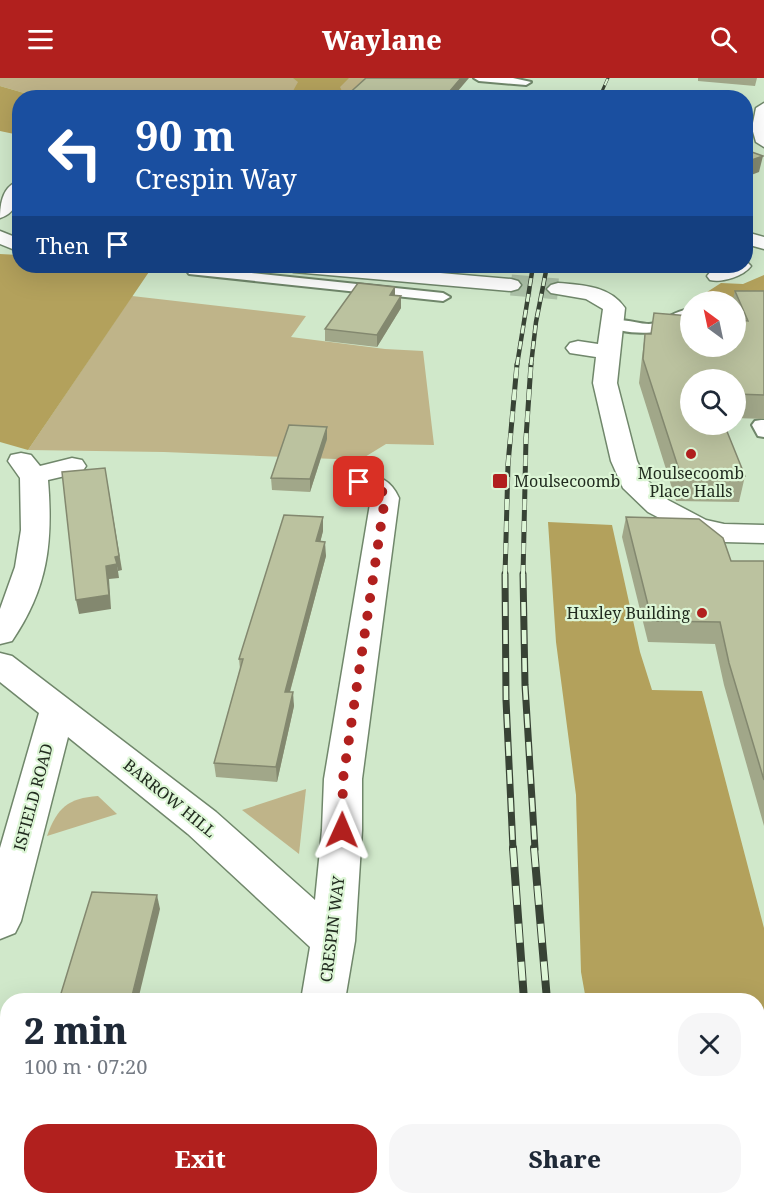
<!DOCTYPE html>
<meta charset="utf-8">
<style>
:root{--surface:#fff;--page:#f6f6f7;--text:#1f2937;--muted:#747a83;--accent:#b1201e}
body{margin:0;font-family:"Noto Serif",serif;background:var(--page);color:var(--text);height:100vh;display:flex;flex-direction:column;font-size:22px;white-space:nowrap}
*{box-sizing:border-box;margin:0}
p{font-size:20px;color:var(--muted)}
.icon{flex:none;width:33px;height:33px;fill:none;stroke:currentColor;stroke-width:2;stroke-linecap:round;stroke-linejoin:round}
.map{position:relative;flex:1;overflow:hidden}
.drawer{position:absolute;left:0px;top:915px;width:765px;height:212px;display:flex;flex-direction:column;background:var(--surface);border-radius:24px 24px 0 0;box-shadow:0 6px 24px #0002}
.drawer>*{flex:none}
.guide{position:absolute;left:12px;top:12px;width:741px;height:183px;border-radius:24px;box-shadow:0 6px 24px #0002;background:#1a4fa0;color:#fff;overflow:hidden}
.needle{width:39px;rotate:327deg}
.controls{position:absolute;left:680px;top:213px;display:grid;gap:12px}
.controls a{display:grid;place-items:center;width:66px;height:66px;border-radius:50%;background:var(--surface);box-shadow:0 6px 24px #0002;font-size:30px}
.pin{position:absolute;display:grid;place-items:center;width:51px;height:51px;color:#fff;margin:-26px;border-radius:12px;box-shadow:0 3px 9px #0006}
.me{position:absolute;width:66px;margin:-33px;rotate:1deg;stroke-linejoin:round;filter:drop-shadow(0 0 4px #0008)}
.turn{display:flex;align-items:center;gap:21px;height:126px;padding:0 24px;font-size:27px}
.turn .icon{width:78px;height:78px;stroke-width:2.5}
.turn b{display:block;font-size:42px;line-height:51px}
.then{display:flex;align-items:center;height:57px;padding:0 24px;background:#0003;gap:12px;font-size:22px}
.round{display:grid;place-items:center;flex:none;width:63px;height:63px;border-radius:24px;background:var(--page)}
.overview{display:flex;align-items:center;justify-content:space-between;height:102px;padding:0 24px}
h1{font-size:36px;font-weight:800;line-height:45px}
.button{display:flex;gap:12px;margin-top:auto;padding:12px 24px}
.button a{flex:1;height:69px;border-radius:24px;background:var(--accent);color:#fff;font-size:24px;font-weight:800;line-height:69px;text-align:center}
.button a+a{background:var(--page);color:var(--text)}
header{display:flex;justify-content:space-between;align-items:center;height:78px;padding:0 24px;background:var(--accent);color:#fff;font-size:27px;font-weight:800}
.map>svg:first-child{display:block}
.green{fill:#bfb489}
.forest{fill:#b3a15c}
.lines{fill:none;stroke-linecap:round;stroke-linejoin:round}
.street-tunnel{stroke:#adc2a8;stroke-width:21;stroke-dasharray:21 10;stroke-linecap:butt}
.lane-casing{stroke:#70876b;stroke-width:4}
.street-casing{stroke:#70876b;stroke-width:3}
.lane{fill:#fff;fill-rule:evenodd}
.street{fill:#fff;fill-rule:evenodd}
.rail-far4-casing{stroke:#384335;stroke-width:3}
.rail-far3-casing{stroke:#384335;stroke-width:4.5}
.rail-far2-casing{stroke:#384335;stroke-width:5}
.rail-far1-casing{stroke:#384335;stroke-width:7}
.rail-casing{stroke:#384335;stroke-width:8}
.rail-far4{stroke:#ddf6d6;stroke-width:2;stroke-dasharray:7;stroke-linecap:butt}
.rail-far3{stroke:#ddf6d6;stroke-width:3;stroke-dasharray:8;stroke-linecap:butt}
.rail-far2{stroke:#ddf6d6;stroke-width:4;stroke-dasharray:11;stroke-linecap:butt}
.rail-far1{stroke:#ddf6d6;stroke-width:4.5;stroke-dasharray:14;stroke-linecap:butt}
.rail{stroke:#ddf6d6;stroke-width:6;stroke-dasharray:19;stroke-linecap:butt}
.wall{fill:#a1a789}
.shaded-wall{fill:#83886f}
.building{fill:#bbc29f;stroke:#83886f;stroke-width:1.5}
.route{stroke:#b1201e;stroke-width:10;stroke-dasharray:0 18}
.poi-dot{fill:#b1201e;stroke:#ddf6d6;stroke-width:2}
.labels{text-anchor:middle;stroke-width:4.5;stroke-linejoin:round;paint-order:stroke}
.poi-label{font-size:16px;fill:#212b1f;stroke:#ddf6d6}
.street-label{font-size:16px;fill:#212b1f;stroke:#ddf6d6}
</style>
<header><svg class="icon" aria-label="menu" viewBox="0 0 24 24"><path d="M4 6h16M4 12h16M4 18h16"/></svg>Waylane<svg class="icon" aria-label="search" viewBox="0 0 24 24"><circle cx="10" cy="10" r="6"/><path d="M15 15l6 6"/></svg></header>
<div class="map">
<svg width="764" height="1126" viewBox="0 0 764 1126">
<rect width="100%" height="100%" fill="#d0e8ca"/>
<g class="green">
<path d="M0 0H368L346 20 38 19 0 8Z"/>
<path d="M132 218 306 238 291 259 385 271 423 273 434 367 386 366 360 382 164 374 28 372Z"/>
<path d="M306 711 299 776 242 732Z"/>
<path d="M98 718 117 736 47 758C57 730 68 720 98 718Z"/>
</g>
<g class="forest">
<path d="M293 0H349L340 9 345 19 289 20 298 4Z"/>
<path d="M0 8 38 19 20 20 19 57 0 53Z"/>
<path d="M0 176 19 177 20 188H153L28 372 0 364Z"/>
<path d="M764 197V222L719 221 704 216 721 205 743 206Z"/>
<path d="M548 444 612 447 640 574 652 612 702 613 764 850V1126H622L621 1119H758V922H586L581 894 576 717 556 564Z"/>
</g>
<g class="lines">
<path class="street-tunnel" d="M511 207 558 211"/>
<defs>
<g id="lane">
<path d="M474 0H513L531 4 526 7 479 3Z"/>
<path d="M194 189 443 215 450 219 443 223 189 196 187 193Z"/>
<path d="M690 231V239C681 241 676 247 668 251 655 257 616 256 606 246 615 237 637 246 649 246 662 246 672 233 690 231Z"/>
<path d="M761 342H764V359L758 358 752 347 755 343Z"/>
</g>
<g id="street">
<path d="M764 25V69L756 64 752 50 756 30Z"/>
<path d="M20 103C20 118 17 135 0 140 0 125 3 107 20 103Z"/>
<path d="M0 153 20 161V174L0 166Z"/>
<path d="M746 154 764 159V171L746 166Z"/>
<path d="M746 183 751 188C744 198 722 205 710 202L707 198C715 186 732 188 746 188Z"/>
<path d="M284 188H359L511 201 518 203 521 207 518 211 511 213 294 194 287 192Z"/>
<path d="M558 205C583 207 610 208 625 230L617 305 637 383 645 400 668 422 706 442 724 446 764 447V465L724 464 686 454 648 434 623 410 611 383 593 305 596 279 570 275 566 270 570 265 578 263 598 266 603 231 586 221 551 215 547 211 551 207Z"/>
<path d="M21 375 31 377 40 388 72 380 82 382 86 388 82 394 48 402C53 465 48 510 12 563L0 566V531L15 489 21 452 20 400 8 383 11 377Z"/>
<path d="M359 396C379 397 391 402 399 420L362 701V752L355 863 345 922H301L310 869 188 756 68 659 21 843 15 855 0 861V770L39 635 0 604V575L12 578 216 734 315 822 322 752 324 701 371 420 364 413 349 410 345 404 349 398Z"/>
<path d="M275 1119H327L326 1126H274Z"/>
</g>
</defs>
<use href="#lane" class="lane-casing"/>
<use href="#street" class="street-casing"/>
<use href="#lane" class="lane"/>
<use href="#street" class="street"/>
<defs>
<path id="rail-far4" d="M599 20 608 0"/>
<g id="rail-far3">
<path d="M517 287 533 188"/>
<path d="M531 287 536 244 547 188"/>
</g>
<g id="rail-far2">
<path d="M505 498 508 386 517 286"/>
<path d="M523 498 526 360 531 286"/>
</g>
<g id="rail-far1">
<path d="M505 496 506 622 513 771"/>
<path d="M523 496 525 607 535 771"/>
</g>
<g id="rail">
<path d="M513 770 524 922"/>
<path d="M534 770 547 922"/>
<path d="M542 1119V1126"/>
<path d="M566 1119 567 1126"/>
</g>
</defs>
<use href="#rail-far4" class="rail-far4-casing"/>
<use href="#rail-far3" class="rail-far3-casing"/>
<use href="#rail-far2" class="rail-far2-casing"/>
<use href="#rail-far1" class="rail-far1-casing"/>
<use href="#rail" class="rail-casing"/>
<use href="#rail-far4" class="rail-far4"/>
<use href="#rail-far3" class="rail-far3"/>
<use href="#rail-far2" class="rail-far2"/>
<use href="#rail-far1" class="rail-far1"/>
<use href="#rail" class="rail"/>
</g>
<g class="wall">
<path d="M698 0H757L755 8 698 3Z"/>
<path d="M735 213H764V341L735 340V302H690L745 398 739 424 676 423 639 305 642 279 645 256H651L690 268H735V224H732Z"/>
<path d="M401 218V230L377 269 325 263V251Z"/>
<path d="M327 361 310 414 272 412 271 400Z"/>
<path d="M323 439V453L320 464 326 478 290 614 294 628 277 704 216 699 214 685 240 591 239 581Z"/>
<path d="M626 439 731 483H764V748L724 607 715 566 648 564 622 459Z"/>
</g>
<g class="shaded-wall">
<path d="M461 0H469L452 20H444Z"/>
<path d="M763 78 759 94 746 99V84Z"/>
<path d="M395 209V220L390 217Z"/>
<path d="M401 218V230L377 269V257Z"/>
<path d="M327 349V361L310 414V401Z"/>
<path d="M105 390 122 492 118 493 115 479Z"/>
<path d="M323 439V453L317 477 316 463Z"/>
<path d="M325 464 326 478 286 628 285 614Z"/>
<path d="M117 486 119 500 109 501 111 531 79 536 76 522 106 488Z"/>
<path d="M293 614 294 628 277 704 276 689Z"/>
<path d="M157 817 160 831 138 922H131Z"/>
<path d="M164 1119H170L168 1126H162Z"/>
</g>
<g class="building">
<path d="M366 0H461L444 20H344Z"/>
<path d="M746 72 763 78 746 84Z"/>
<path d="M358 205 395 209 390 217 401 218 377 257 325 251Z"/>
<path d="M735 213H764V317L735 316V302H690V346H724L745 398H681L643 281 645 256H651L654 235 690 238V268H735V257L736 256 735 242 748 243Z"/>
<path d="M289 347 327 349 310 401 271 400Z"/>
<path d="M105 390 119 478 115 479 117 486 106 488 109 517 76 522 62 394Z"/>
<path d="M284 437 323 439 316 463 325 464 285 614H293L276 689 214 685 243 581H239Z"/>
<path d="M626 439 699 441 723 460 731 483H764V702L729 585 720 544 652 543Z"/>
<path d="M92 814 157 817 131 922H59Z"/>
<path d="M86 1119H164L162 1126H85Z"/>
</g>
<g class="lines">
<path class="route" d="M342 752 343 701 385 420 381 411 370 405 359 404"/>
</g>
<g class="poi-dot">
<circle cx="691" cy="376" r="6"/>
<rect x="492" y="395" width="16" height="16" rx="3"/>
<circle cx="702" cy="535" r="6"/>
</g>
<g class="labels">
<g class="poi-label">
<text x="691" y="401">Moulsecoomb<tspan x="691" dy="18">Place Halls</tspan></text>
<text x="514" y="409" text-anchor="start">Moulsecoomb</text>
<text x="690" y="541" text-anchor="end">Huxley Building</text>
</g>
<g class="street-label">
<text transform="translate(33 719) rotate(-75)" y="6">ISFIELD ROAD</text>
<text transform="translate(170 720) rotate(39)" y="6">BARROW HILL</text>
<text transform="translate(332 851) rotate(-83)" y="6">CRESPIN WAY</text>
</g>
</g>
</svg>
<div class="controls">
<a><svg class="needle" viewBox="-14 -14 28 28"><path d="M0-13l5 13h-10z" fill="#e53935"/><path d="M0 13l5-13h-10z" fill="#747a83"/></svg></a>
<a><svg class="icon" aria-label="search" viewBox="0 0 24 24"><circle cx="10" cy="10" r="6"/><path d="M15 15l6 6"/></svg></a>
</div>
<div class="pin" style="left:359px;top:404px;background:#d93025"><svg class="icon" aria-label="arrive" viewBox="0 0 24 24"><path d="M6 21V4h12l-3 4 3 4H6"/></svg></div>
<svg class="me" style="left:342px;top:752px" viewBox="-20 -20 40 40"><path d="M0-17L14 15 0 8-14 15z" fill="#b1201e" stroke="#fff" stroke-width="4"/></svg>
<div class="guide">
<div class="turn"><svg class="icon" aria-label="left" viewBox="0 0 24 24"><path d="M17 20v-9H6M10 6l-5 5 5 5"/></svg><div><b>90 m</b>Crespin Way</div></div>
<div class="then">Then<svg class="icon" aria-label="arrive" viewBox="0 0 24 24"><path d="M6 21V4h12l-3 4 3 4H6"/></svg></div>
</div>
<section class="drawer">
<div class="overview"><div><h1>2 min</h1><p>100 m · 07:20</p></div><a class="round"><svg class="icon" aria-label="close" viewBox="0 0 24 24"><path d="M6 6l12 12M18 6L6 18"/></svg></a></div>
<div class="button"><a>Exit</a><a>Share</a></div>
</section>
</div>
